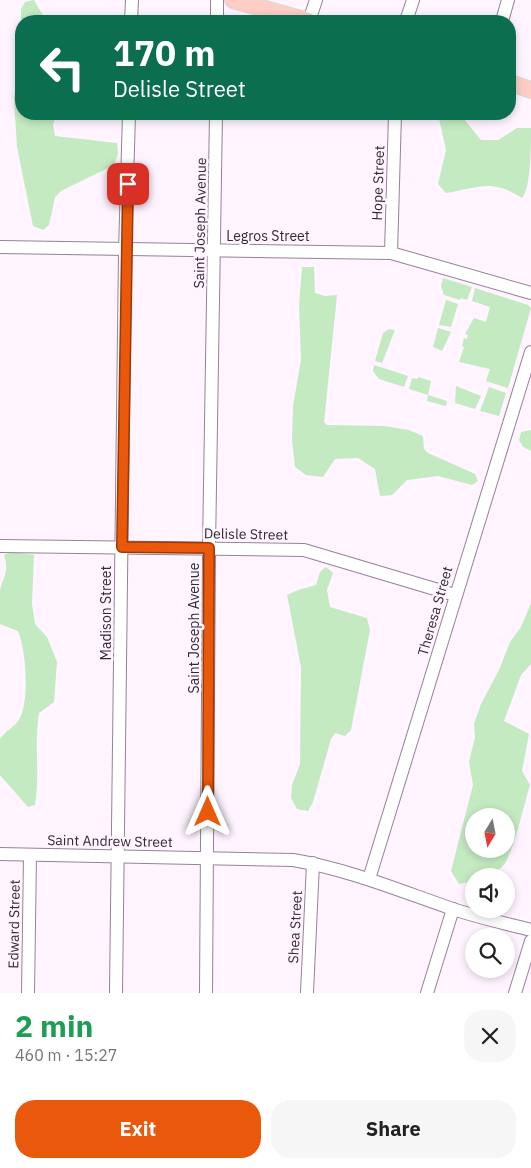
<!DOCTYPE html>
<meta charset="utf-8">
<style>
:root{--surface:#fff;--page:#f6f6f6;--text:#222;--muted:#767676;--accent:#ea580c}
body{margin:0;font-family:"IBM Plex Sans",sans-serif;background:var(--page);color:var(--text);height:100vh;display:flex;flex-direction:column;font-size:19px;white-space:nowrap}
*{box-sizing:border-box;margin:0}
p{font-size:16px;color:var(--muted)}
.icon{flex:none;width:28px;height:28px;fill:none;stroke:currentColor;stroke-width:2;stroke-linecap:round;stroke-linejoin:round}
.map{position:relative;height:993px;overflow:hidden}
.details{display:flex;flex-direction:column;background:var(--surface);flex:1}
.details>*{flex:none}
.hud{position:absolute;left:15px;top:15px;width:501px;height:105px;border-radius:20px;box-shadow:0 2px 8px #0003;background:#0b6e4f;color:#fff;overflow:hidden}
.needle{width:32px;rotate:190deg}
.controls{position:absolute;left:465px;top:808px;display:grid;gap:10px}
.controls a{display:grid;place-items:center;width:50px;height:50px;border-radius:50%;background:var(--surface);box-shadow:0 2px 8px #0003;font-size:25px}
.pin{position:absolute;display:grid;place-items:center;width:42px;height:42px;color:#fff;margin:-21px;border-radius:10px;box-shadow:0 2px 8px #0006}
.me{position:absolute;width:55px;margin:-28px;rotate:0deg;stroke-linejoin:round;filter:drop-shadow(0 0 4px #0008)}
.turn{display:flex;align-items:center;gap:18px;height:105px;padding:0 15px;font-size:22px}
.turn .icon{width:65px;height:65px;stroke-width:2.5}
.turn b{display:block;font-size:35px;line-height:42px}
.round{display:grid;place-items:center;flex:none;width:52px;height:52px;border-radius:20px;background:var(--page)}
.summary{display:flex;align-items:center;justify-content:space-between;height:85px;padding:0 15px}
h1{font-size:30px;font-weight:700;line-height:38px;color:#1e9e55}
.button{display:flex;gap:10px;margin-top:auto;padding:10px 15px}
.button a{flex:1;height:58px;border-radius:20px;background:var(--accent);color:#fff;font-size:20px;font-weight:700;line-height:58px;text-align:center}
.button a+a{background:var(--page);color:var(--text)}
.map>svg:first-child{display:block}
.green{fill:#c4eac2;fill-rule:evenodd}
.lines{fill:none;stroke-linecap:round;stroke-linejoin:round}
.minor-casing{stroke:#948394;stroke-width:14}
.major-casing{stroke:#dad9da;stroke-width:18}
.minor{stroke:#fff;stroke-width:12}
.major{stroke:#fdcdc6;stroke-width:16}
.route-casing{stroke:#983908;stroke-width:12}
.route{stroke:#ea580c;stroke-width:9}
.labels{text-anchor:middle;stroke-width:5;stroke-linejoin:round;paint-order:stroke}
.street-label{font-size:14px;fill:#312b31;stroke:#fff4ff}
</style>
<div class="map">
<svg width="531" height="993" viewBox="0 0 531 993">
<rect width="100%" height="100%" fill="#fff4ff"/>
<g class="green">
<path d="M34 0 45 19 49 21H21V114H56L53 125 55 136 117 143 118 154 114 165 61 191 55 197 49 225 43 230 33 226 17 147 14 98 21 59V9L25 2Z"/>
<path d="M438 114H463L464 119 481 140H498L517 128H531C531 144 531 189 522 198 491 178 479 188 446 193L438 184 446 150Z"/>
<path d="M302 267H314L315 293 325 296 337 295 324 422 327 425 384 426 409 430 423 436 424 449 428 453 475 474 478 481 472 485 438 476 407 480 392 495 380 496 375 469 358 458 335 459 323 477 306 475 295 467 292 440 293 406 301 360 299 306Z"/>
<path d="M443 278 472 287 467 300 461 298 460 300 444 295 441 286Z"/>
<path d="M475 288 528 305 531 308 508 388 486 381 490 369 459 362 464 347 462 346 464 338 467 339 468 335 465 334 474 318 486 322 490 307 472 301Z"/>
<path d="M446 300 458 304 451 327 439 325Z"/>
<path d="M438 328 451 332 442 351 433 347Z"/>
<path d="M389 329 395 330 382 363 375 361 383 333Z"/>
<path d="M374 365 408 376 404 387 379 379 373 371Z"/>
<path d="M418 377 431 381 428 395 447 401 446 406 427 401 428 395 409 389 412 378 418 379Z"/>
<path d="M456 386 481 396 475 409 455 403Z"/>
<path d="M489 387 506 393 499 416 480 411Z"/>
<path d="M531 430V451L523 447 519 440 521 432Z"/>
<path d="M12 552 34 555 32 604 35 624 47 637 57 662 54 702 39 713C34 744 40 774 35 805L28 807 0 775V739C5 731 14 727 19 720 30 701 26 650 18 631L0 624C0 614 0 600 0 590 4 575 9 572 4 555Z"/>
<path d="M326 567 333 573 327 590 330 607 367 618 370 630 351 730 345 736 335 733 331 739 313 802 308 811 297 809 291 798 292 785 300 764 301 667 287 595 298 590 316 585 320 572Z"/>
<path d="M531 603V664L521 675 504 721 529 734 522 771 530 785C525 801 513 855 503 866 496 873 482 876 474 876V881L459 884 451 871 473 785 469 762 475 737 474 724 481 704 499 670 510 642 521 627ZM474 816H506V849H474Z"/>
</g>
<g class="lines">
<defs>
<g id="minor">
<path d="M131 21 132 0"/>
<path d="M217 21V0"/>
<path d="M309 21 316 0"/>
<path d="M406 21 413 0"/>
<path d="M502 21 508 0"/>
<path d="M0 247 391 253 531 293"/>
<path d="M391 253 395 114"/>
<path d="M0 546 304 550 455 595"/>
<path d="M0 854 293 860C347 869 398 890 450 908 476 917 504 923 531 930"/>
<path d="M369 879 531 352"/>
<path d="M28 993 30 855"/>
<path d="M116 993 125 251 129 114"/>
<path d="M206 993 209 548 216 114"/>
<path d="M307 993 313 863"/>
<path d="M427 993 453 909"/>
<path d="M515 993 531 941"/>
</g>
<g id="major">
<path d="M233 0 308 21"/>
<path d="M510 83 531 90"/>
</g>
</defs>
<use href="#minor" class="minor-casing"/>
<use href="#major" class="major-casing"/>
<use href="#minor" class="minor"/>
<use href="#major" class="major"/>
</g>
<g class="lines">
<defs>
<path id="route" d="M128 184 122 547 209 548 208 812"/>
</defs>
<use href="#route" class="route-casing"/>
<use href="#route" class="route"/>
</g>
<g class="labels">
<g class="street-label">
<text transform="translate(378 183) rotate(-88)" y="5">Hope Street</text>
<text transform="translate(200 223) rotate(-89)" y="5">Saint Joseph Avenue</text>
<text x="268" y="241">Legros Street</text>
<text transform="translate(246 534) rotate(1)" y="5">Delisle Street</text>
<text transform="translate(435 611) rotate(-74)" y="5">Theresa Street</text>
<text transform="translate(106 613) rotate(-90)" y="5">Madison Street</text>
<text transform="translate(194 628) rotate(-90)" y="5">Saint Joseph Avenue</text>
<text transform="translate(110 841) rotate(1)" y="5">Saint Andrew Street</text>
<text transform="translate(14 924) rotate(-89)" y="5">Edward Street</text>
<text transform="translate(295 927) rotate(-87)" y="5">Shea Street</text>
</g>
</g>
</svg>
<div class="controls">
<a><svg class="needle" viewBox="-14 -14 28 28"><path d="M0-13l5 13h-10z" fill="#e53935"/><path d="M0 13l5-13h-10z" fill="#767676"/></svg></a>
<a><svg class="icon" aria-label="sound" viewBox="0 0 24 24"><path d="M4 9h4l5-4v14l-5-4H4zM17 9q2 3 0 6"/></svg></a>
<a><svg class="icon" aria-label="search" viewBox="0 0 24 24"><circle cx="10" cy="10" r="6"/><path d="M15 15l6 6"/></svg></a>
</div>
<div class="pin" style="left:128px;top:184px;background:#d93025"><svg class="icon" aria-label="arrive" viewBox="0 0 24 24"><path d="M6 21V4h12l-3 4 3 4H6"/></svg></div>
<svg class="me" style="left:208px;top:812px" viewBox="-20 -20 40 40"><path d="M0-17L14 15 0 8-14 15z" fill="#ea580c" stroke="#fff" stroke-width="4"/></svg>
<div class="hud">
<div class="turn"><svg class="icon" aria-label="left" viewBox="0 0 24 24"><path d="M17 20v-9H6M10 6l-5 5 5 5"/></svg><div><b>170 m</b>Delisle Street</div></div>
</div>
</div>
<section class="details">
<div class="summary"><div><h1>2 min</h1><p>460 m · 15:27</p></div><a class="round"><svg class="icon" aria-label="close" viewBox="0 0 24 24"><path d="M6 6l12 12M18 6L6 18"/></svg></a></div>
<div class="button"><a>Exit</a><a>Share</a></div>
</section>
